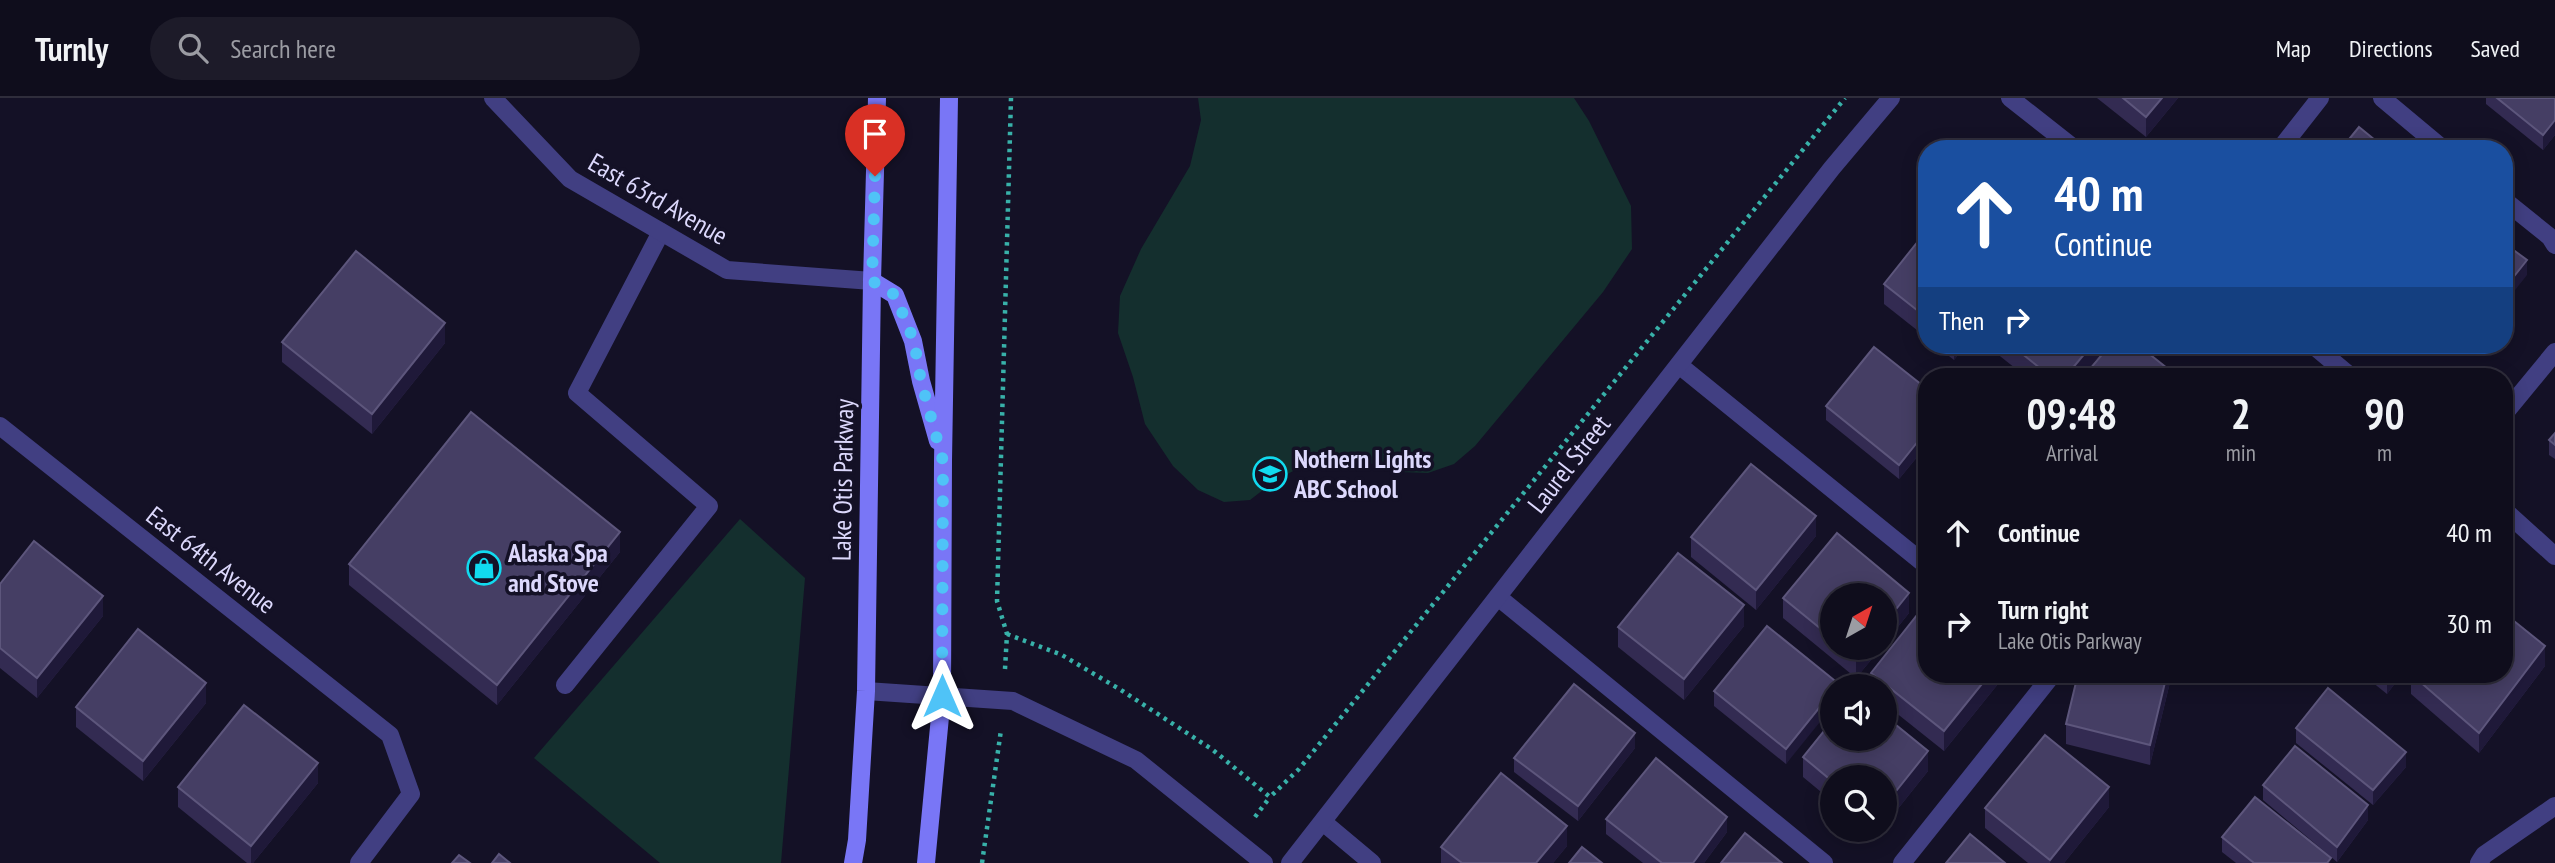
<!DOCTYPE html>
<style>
:root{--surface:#0f0d1c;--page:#1d1b29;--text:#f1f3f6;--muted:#9b9ca3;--line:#2f2d3b}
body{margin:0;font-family:"PT Sans Narrow",sans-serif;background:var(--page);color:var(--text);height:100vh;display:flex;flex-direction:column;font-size:26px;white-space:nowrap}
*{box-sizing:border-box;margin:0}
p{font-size:23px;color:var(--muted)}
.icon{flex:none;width:38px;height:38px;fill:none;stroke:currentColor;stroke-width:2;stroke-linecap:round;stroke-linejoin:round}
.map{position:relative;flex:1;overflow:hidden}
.details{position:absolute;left:1918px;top:270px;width:595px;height:315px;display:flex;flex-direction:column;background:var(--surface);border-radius:28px;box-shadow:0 4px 18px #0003,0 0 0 2px var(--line)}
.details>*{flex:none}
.hud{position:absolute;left:1918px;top:42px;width:595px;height:214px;border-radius:28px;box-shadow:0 4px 18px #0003,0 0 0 2px var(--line);background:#1a4fa0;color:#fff;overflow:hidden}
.needle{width:46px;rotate:39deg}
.fabs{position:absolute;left:1820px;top:485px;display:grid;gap:14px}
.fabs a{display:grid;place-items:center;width:77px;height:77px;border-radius:50%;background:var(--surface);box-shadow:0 4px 18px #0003,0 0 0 2px var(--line);font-size:35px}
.pin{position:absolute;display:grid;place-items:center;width:60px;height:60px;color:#fff;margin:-72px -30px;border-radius:50% 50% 50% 0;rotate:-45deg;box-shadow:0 0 7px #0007}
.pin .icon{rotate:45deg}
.me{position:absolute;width:77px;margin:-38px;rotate:0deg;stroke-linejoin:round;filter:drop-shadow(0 0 5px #0008)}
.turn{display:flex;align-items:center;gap:24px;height:147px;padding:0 21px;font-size:32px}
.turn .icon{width:91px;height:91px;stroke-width:2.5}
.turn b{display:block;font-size:49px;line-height:60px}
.then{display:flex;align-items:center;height:66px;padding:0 21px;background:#0003;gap:14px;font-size:26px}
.eta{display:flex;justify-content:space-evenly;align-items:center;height:119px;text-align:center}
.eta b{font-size:42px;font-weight:600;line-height:49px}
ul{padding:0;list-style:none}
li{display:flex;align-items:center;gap:21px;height:91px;padding:0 21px}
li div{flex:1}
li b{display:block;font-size:26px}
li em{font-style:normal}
header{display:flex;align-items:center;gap:42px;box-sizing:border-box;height:98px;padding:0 35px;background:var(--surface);border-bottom:2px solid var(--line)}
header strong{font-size:33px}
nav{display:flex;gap:38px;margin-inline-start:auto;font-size:24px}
.search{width:490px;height:63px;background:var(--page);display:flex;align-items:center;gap:18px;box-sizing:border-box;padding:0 24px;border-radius:38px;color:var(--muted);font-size:26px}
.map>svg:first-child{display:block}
.green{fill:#142f2e}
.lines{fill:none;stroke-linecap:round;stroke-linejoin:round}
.path{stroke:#38b1a9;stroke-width:4.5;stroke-dasharray:3.5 5;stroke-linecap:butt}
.service{stroke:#413f82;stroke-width:18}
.minor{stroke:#413f82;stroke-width:18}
.secondary{stroke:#7976f6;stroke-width:18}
.wall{fill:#332b52}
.shaded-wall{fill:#1f1939}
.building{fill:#453e64;stroke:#5d567c;stroke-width:2}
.route{stroke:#4fc3f7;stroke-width:12;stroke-dasharray:0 21.6}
.labels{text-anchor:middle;stroke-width:7;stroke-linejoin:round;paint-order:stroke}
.street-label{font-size:26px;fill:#dcd8fc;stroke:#141126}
.poi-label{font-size:26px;font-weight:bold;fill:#dcd8fc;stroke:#141126;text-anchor:start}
</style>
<header>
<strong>Turnly</strong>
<div class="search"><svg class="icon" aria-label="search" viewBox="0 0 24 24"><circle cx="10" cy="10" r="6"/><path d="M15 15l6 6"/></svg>Search here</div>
<nav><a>Map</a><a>Directions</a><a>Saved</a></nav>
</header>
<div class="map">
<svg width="2555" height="765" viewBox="0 0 2555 765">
<rect width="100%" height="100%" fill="#141126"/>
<g class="green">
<path d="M1198 0H1574L1589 23 1631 108 1632 151 1603 194 1475 348 1454 366 1428 375 1400 374 1341 357 1318 360 1276 382 1250 402 1224 404 1198 392 1173 368 1145 326 1133 279 1118 235 1120 198 1141 151 1190 68 1201 22Z"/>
<path d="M740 421 805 480 781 765H660L534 660Z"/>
</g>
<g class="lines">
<g class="path">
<path d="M1007 536 1062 557 1121 592 1213 652 1270 699 1299 671 1845 0"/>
<path d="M1005 571 1007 536 997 503 1011 0"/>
<path d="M1255 719 1270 699"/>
<path d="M982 765 1001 632"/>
</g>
<path class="service" d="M565 587 709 408 577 295 661 134"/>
<g class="minor">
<path d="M493 0 570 81 727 172 872 183"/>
<path d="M2010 0 2075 51"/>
<path d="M2382 0 2443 51"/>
<path d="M2280 51 2320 0"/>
<path d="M2504 102 2550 139 2555 147"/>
<path d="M2313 247 2350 278"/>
<path d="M1679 267 1927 468"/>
<path d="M2504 316 2555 254"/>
<path d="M0 328 390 637 411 696 359 765"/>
<path d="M2504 412 2555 458"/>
<path d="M1498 499 1824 765"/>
<path d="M866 593 1013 603 1136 662 1264 765"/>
<path d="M1323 724 1372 765"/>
<path d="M1290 765 1832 70 1891 0"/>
<path d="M1902 765 2053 576"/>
<path d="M2479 765 2484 757 2555 708"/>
</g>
<g class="secondary">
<path d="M872 183 895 197 913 243 921 283 938 343"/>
<path d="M853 765 857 742 866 593 872 183 877 0"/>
<path d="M926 765 942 598 943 363 949 0"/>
</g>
</g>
<g class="wall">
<path d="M2097 0H2178L2146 39Z"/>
<path d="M2486 0H2555V37L2543 52 2486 6Z"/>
<path d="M1927 132V240L1884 206V186Z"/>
<path d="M282 244 445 245 372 336 282 264Z"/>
<path d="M1935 247H1966L1954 262Z"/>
<path d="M1986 247H2108L2082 278H2025Z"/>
<path d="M1927 291V347L1899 381 1826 322V308Z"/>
<path d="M2555 335V361L2549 357V342Z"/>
<path d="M1927 374V404L1919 398V383Z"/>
<path d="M1837 435 1909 495V515L1885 545V497H1832V550H1881L1856 580 1783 520V500Z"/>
<path d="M1816 438 1756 512 1691 459V439Z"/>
<path d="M620 454 497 607 349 487V466Z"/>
<path d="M0 486 103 518 37 600 0 570Z"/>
<path d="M1744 528 1684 602 1618 549V529Z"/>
<path d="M2545 568 2479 655 2411 596V576Z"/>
<path d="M1871 575 1998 576V586L1944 653 1885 606V588H1871Z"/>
<path d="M2078 576H2172L2150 667 2066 646V626Z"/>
<path d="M2362 576H2402L2387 596Z"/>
<path d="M1839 588 1786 666 1714 608V593Z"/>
<path d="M206 605 143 683 76 629V609Z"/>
<path d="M2296 630 2406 669 2373 707 2296 645Z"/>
<path d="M1635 650 1578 723 1514 674V660Z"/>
<path d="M1803 659 1928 673 1885 727V679H1832V703L1803 679Z"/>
<path d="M318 685 253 765H247L178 709V689Z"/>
<path d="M2263 687 2368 722 2337 764 2263 702Z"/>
<path d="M2109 709 2064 765H2028L1985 730V710Z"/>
<path d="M1606 721 1727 734 1704 765H1643L1606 736Z"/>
<path d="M1867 732H1881L1876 738Z"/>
<path d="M2222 739 2331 765H2236L2222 754Z"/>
<path d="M1567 748 1553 765H1441V749Z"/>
</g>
<g class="shaded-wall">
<path d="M2162 0H2178L2146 39V19Z"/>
<path d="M2555 22V37L2543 52V37Z"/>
<path d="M2527 162V177L2504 206V191Z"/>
<path d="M445 225V245L372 336V316Z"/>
<path d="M1954 247H1966L1954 262Z"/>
<path d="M2092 247H2108L2082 278H2066Z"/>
<path d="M1927 332V347L1899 381V367Z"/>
<path d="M1816 418V438L1756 512V492Z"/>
<path d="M620 434V454L497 607V587Z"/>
<path d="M1909 495V515L1885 545V525Z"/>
<path d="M103 498V518L37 600V580Z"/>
<path d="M1744 507V528L1684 602V581Z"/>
<path d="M2545 548V568L2479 655V635Z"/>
<path d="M1864 550H1881L1856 580V560Z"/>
<path d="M1990 576H1998V586L1944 653V633Z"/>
<path d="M2167 576H2172L2150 667V647Z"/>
<path d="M2387 576H2402L2387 596Z"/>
<path d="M206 585V605L143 683V663Z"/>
<path d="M1832 594V609L1786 666V651Z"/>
<path d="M1635 635V650L1578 723V708Z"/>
<path d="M1928 653V673L1885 727V707Z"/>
<path d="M2406 654V669L2373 707V692Z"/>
<path d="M318 665V685L253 765H251V748Z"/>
<path d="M2109 689V709L2064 765H2050V762Z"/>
<path d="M2368 707V722L2337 764V749Z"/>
<path d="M1727 719V734L1704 765H1693Z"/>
<path d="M1567 728V748L1553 765H1536Z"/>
<path d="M1876 732H1881L1876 738Z"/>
</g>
<g class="building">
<path d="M2123 0H2162L2146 19Z"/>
<path d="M2497 0H2555V22L2543 37Z"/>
<path d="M2359 29 2386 51H2341Z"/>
<path d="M1927 132V220L1884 186Z"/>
<path d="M2504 145 2527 162 2504 191Z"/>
<path d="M356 153 445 225 372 316 282 244Z"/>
<path d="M2011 247H2092L2066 278H2050Z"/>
<path d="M2110 247H2138L2177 278H2084Z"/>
<path d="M1874 249 1927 291V332L1899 367 1826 308Z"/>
<path d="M471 314 620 434 497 587 349 466Z"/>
<path d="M2555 335V347L2549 342Z"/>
<path d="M1751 366 1816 418 1756 492 1691 439Z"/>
<path d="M1927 374V389L1919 383Z"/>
<path d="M1837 435 1909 495 1885 525V497H1832V540L1783 500Z"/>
<path d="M34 443 103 498 37 580 0 550V486Z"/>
<path d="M1678 455 1744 507 1684 581 1618 529Z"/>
<path d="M1925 507 1927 509V576H1990L1944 633 1871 575Z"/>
<path d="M2504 515 2545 548 2479 635 2411 576H2504Z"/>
<path d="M1767 528 1839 586 1837 588H1832V594L1786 651 1714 593Z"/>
<path d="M138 531 206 585 143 663 76 609Z"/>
<path d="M1843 550H1864L1856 560Z"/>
<path d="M2078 576H2167L2150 647 2066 626Z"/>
<path d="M1574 586 1635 635 1578 708 1514 660Z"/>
<path d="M2328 590 2406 654 2373 692 2296 630Z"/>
<path d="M244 607 318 665 251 748 178 689Z"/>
<path d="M1885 618 1928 653 1885 707V679H1832V683L1803 659 1832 623V640H1885Z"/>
<path d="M2045 637 2109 689 2050 762 1985 710Z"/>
<path d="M2295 648 2368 707 2337 749 2263 687Z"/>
<path d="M1656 660 1727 719 1693 765H1662L1606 721Z"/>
<path d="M1501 675 1567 728 1536 765H1462L1441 749Z"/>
<path d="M2255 699 2331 760 2327 765H2254L2222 739Z"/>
<path d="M1745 735 1782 765H1721Z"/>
<path d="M1970 736 2005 765H1946Z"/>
<path d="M1582 749 1602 765H1569Z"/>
<path d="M499 756 510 765H492Z"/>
<path d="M459 757 470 765H452Z"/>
</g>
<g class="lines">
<path class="route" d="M875 78 872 183 895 197 914 243 921 283 943 363 942 598"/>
</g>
<defs>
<symbol id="school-ring" viewBox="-11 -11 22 22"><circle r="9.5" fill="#141126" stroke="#11daef" stroke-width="1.5"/><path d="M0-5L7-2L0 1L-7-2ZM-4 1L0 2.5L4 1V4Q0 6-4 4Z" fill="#11daef"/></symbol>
<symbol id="shop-ring" viewBox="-11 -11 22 22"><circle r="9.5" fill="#141126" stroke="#11daef" stroke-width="1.5"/><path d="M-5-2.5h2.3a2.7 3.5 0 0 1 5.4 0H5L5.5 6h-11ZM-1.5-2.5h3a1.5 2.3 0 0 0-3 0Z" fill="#11daef"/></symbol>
</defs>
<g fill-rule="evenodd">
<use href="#school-ring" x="1251" y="357" width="38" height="38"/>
<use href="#shop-ring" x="465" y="451" width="38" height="38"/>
</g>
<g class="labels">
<g class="street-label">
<text transform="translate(658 101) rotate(30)" y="9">East 63rd Avenue</text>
<text transform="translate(1569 366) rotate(-52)" y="9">Laurel Street</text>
<text transform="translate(843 382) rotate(-89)" y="9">Lake Otis Parkway</text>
<text transform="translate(211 462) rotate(38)" y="9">East 64th Avenue</text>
</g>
<g class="poi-label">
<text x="1294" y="370">Nothern Lights<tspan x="1294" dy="30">ABC School</tspan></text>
<text x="508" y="464">Alaska Spa<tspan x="508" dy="30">and Stove</tspan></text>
</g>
</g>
</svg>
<div class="fabs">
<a><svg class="needle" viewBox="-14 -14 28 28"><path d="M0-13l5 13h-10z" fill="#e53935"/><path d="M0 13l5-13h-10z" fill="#9b9ca3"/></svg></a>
<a><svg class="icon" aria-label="sound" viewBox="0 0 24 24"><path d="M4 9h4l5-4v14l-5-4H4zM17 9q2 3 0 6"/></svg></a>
<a><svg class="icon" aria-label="search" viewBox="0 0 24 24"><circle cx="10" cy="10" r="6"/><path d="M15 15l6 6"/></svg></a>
</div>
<div class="pin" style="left:875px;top:78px;background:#d93025"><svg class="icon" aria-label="arrive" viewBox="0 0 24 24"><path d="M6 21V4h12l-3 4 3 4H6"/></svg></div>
<svg class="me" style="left:942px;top:598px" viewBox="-20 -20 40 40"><path d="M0-17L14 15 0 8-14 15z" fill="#4fc3f7" stroke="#fff" stroke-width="4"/></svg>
<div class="hud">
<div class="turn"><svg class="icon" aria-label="ahead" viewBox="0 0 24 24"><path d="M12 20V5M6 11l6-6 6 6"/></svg><div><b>40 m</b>Continue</div></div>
<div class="then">Then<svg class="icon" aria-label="right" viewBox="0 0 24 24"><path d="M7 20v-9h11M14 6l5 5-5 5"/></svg></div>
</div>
<section class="details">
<div class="eta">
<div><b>09:48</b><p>Arrival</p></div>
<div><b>2</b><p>min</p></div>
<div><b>90</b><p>m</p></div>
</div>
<ul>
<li><svg class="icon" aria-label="ahead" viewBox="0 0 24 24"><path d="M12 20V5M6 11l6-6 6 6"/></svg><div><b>Continue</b></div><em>40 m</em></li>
<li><svg class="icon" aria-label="right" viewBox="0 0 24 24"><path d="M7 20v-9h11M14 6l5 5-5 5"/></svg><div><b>Turn right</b><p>Lake Otis Parkway</p></div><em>30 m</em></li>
</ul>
</section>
</div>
